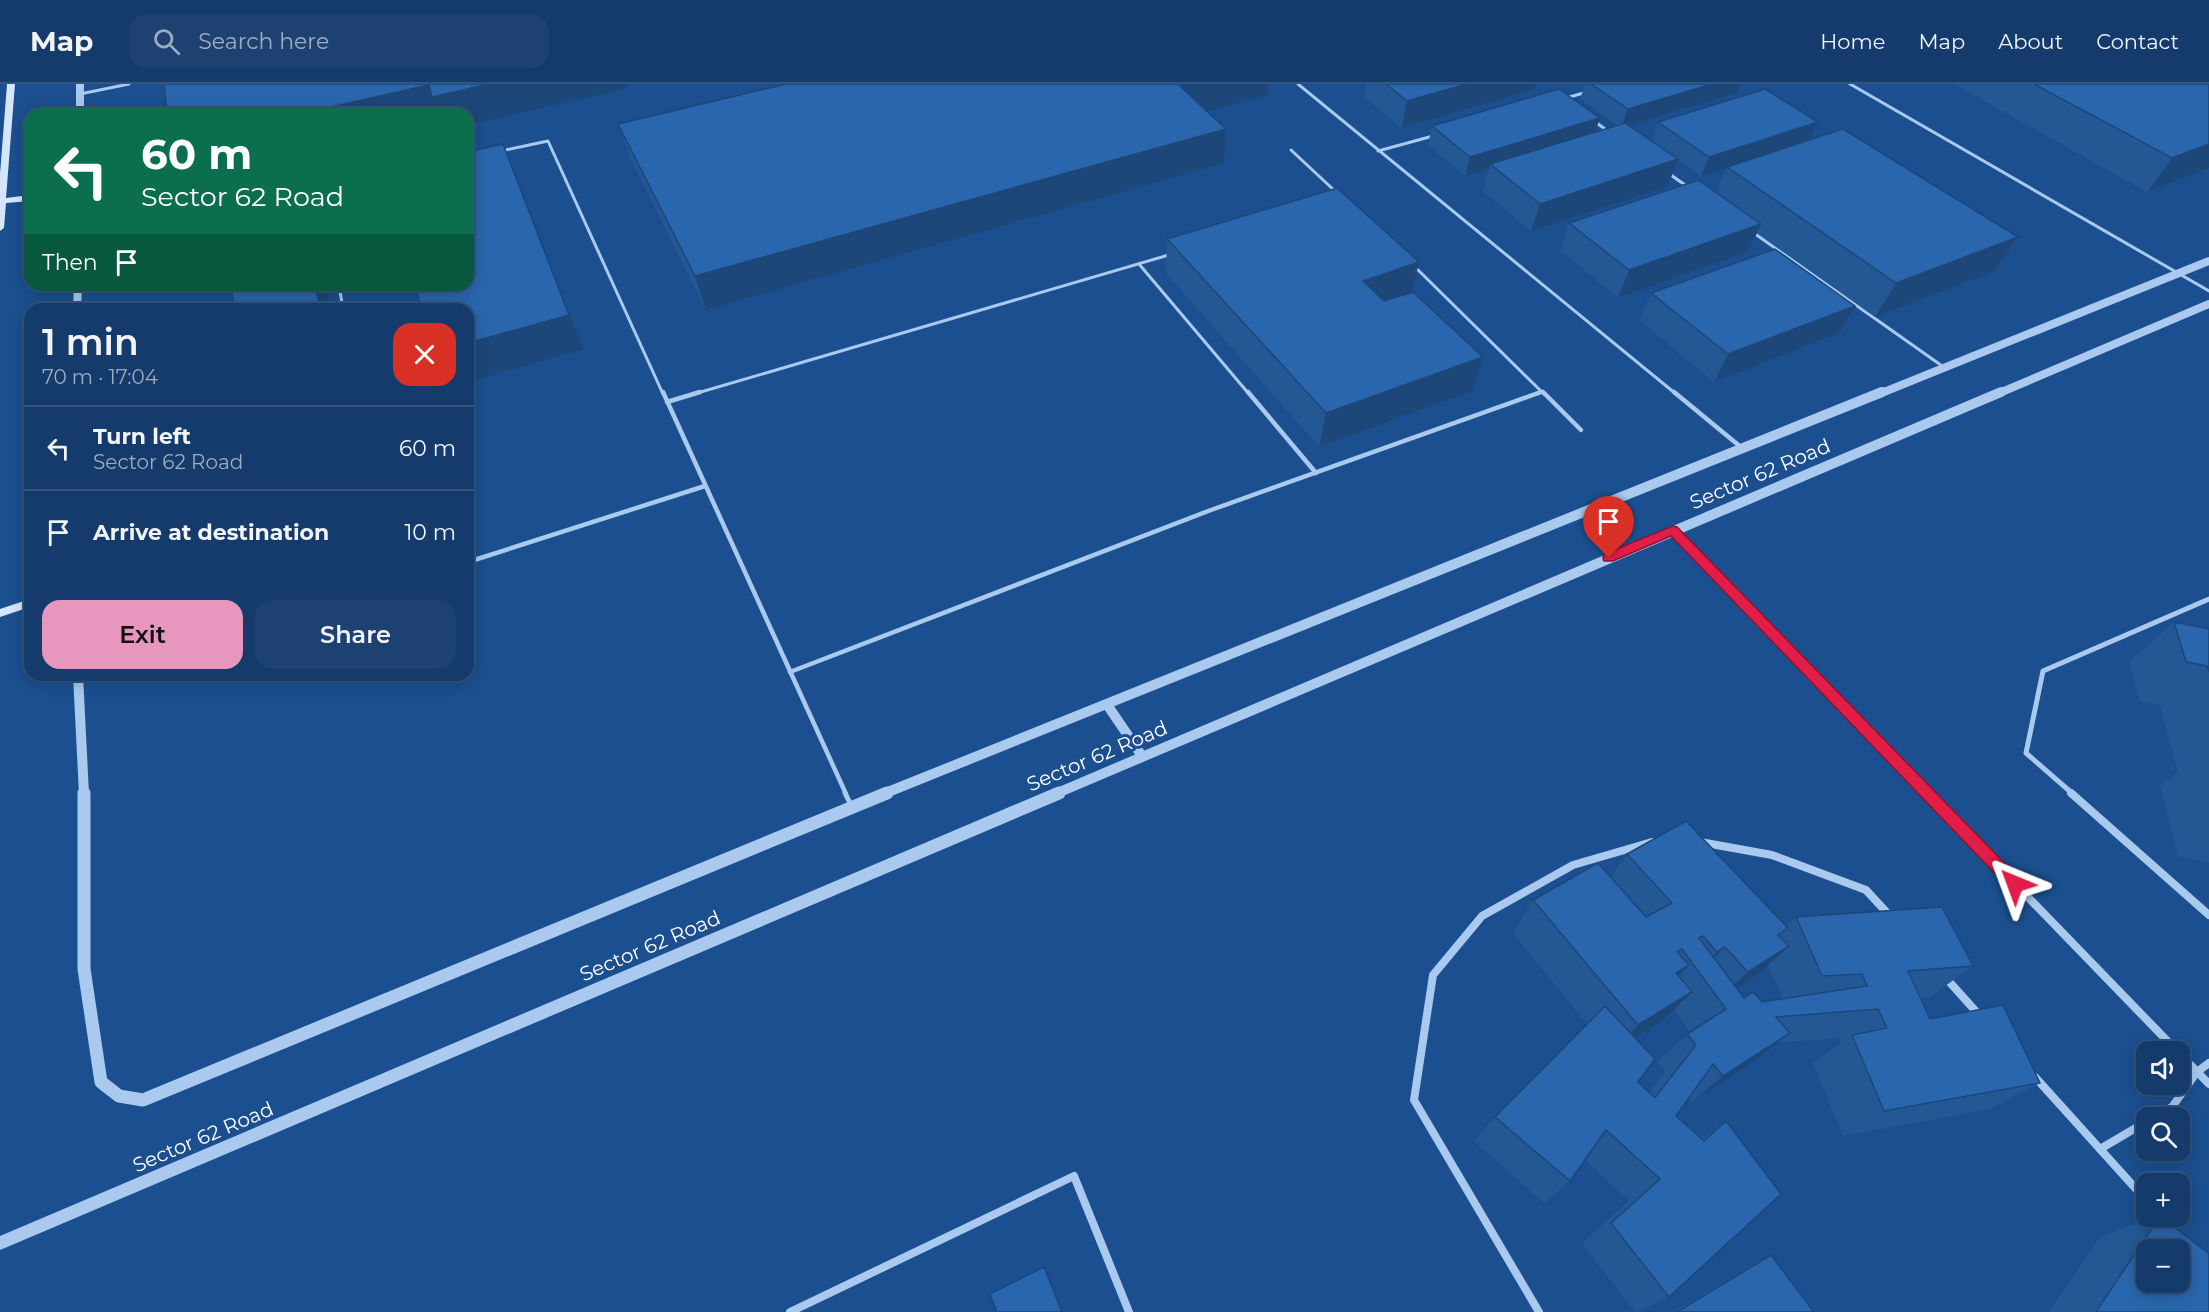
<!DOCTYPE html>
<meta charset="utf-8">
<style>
:root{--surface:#143b6b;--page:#1d4271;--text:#f1f3f6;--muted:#9dadc1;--line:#33557e;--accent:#e797bd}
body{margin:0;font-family:Montserrat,sans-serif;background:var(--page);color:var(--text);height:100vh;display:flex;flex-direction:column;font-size:22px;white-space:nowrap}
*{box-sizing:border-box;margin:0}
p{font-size:20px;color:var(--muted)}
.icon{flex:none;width:33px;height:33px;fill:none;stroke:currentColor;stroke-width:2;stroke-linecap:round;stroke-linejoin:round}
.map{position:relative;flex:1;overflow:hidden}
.panel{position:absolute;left:24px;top:219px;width:450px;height:378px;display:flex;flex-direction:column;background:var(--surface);border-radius:18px;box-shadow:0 3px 15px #0003,0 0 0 2px var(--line)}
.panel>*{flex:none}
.guide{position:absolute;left:24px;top:24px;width:450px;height:183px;border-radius:18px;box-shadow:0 3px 15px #0003,0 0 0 2px var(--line);background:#0b6e4f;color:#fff;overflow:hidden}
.buttons{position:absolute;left:2136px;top:957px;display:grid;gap:12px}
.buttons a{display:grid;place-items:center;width:54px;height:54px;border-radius:12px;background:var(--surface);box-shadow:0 3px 15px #0003,0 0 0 2px var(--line);font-size:30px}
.pin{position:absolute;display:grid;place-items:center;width:51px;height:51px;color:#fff;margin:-62px -26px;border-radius:50% 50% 50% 0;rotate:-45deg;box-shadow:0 0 6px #0007}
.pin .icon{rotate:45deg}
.me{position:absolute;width:66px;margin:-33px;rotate:316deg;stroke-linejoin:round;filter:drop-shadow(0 0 4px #0008)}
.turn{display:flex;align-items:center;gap:21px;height:126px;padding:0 18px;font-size:27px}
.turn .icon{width:78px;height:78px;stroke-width:2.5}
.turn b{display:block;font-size:42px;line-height:51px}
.then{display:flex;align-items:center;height:57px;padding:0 18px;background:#0003;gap:12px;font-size:22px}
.round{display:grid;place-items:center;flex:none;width:63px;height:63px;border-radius:18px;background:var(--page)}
.overview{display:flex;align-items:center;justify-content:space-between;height:102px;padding:0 18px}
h1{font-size:36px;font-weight:600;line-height:45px}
.button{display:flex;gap:12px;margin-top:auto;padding:12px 18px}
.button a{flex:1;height:69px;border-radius:18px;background:var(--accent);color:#111;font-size:24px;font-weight:600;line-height:69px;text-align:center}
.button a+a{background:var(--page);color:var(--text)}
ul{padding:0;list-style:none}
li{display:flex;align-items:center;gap:18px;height:84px;padding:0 18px;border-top:2px solid var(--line)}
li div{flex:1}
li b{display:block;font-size:22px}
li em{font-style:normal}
header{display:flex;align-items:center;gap:36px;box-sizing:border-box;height:84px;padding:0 30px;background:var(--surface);border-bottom:2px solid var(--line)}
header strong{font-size:28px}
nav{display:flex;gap:33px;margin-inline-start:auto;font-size:21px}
.search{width:420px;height:54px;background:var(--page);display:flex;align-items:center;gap:15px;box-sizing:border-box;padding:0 21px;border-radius:18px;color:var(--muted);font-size:22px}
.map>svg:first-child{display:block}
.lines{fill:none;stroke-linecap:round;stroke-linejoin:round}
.service-far2{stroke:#a9c9ee;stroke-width:3}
.service-far1{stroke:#a9c9ee;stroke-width:4.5}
.service{stroke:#a9c9ee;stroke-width:5}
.minor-far1{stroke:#a9c9ee;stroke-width:5}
.minor{stroke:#a9c9ee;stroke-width:8}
.tertiary-far2{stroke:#a9c9ee;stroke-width:8}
.tertiary-far1{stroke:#a9c9ee;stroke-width:10}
.tertiary{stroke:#a9c9ee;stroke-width:13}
.secondary{fill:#d6e6fa;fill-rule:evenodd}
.wall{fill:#245895;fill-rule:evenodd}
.shaded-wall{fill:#1d4779}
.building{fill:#2a66ad;stroke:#1d4779;stroke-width:1.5;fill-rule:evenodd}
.route{fill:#e11d48;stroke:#92132f;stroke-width:1.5}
.labels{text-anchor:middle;stroke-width:6;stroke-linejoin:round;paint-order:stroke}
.street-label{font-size:20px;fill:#fff;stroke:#1b4f8f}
</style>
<header>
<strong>Map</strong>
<div class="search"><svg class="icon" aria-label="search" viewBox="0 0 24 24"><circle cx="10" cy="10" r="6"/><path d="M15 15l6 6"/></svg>Search here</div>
<nav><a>Home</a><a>Map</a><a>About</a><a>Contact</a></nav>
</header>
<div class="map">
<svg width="2209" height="1228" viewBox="0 0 2209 1228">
<rect width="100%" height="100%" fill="#1b4f8f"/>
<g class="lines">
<g class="service-far2">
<path d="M1298 0 1676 310"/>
<path d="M1850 0 2209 207"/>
<path d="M80 10 129 0"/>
<path d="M1566 14 1587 8"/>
<path d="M1594 37 1609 48"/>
<path d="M1291 66 1336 108"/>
<path d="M501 67 548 57 663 310"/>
<path d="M1378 67 1433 52"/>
<path d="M1668 89 1688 103"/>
<path d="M1751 147 1945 284"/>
<path d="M1139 180 1249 310"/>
<path d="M1414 182 1544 310"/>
<path d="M339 201 343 225"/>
<path d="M694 310 1172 170"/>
<path d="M1537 310 1542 308"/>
</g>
<g class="service-far1">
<path d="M663 308 846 710"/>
<path d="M1248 308 1316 389"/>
<path d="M1543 308 1581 346"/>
<path d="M1674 308 1742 364"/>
<path d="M667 318 700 308"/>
<path d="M468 478 705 402"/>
<path d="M790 588 1211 426 1541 308"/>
</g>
<path class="service" d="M845 709 851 721"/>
<g class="minor-far1">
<path d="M1673 447 1928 710"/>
<path d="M2073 710 2026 669 2043 587 2209 515"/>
</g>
<g class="minor">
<path d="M1927 709 2178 968"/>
<path d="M2071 709 2209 831"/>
<path d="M1700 758 1772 771 1866 806 1890 832"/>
<path d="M1945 893 1980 932"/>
<path d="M2180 970 2209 1000"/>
<path d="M2035 993 2146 1116"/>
<path d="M2154 1034 2172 1023 2197 988 2209 979"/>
<path d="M2100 1065 2146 1038"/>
<path d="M790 1228 1074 1092 1129 1228"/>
<path d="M1539 1228 1414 1016 1433 891 1482 832 1573 781 1652 758"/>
</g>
<g class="tertiary-far2">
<path d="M80 0V30"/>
<path d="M77 225 78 201"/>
<path d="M1879 310 2209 177"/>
<path d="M1997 310 2209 220"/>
</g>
<g class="tertiary-far1">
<path d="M78 591 84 710"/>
<path d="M1108 622 1142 672"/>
<path d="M883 710 1882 308"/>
<path d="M1055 710 2001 308"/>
</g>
<g class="tertiary">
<path d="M84 709V885L101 998 119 1012 143 1016 887 709"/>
<path d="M0 1159 1059 709"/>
</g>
<g class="secondary">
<path d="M7 0H15L6 114 30 111V117L6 119 4 144 0 147V90Z"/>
<path d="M30 515V523L0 533V525Z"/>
</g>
</g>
<g class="wall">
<path d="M1366 0H1536L1535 5 1402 44 1364 13Z"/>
<path d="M1585 0H1741L1737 9 1629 42 1651 57 1658 38H1818L1808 57 1701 92 1678 76 1667 103 1531 147 1483 107 1489 85 1465 92 1428 61 1432 42 1600 34 1595 48 1617 41 1580 15Z"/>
<path d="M1954 0H2209V84L2147 108Z"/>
<path d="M1267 11 1207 27 1224 79 706 226 630 73 618 40Z"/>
<path d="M1727 83 2018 153 1995 187 1875 233 1757 149 1748 168 1618 214 1560 166 1569 139 1716 109Z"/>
<path d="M1167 155 1419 178 1412 208 1472 307 1319 363 1166 189Z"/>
<path d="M1651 209 1855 222 1839 249 1714 298 1639 236Z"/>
<path d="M2174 538 2209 545V779L2178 772 2160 701 2178 688 2160 621 2140 617 2129 578Z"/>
<path d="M1627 770 1786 842 1796 833 1973 882 1930 913H1920L1930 935 2040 999 1990 1025 1843 1052 1813 979 1841 959 1839 954 1776 959 1754 977 1691 1019 1688 1015 1676 1032 1701 1055 1726 1037 1669 1213 1638 1228H1635L1582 1159 1629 1117 1585 1076 1570 1097 1544 1119 1474 1057 1495 1033 1587 940 1513 849 1533 816 1611 793ZM1768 881 1783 915 1762 918 1744 914 1737 905 1755 893ZM1674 925 1690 948 1657 978 1665 988 1649 1009 1638 998 1636 954 1662 937Z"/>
<path d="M2159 1132H2160L2209 1228H2049L2101 1152Z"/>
<path d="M1771 1171 1814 1228H1673L1754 1180Z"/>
</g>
<g class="shaded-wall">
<path d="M489 0H627L628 4 468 41V30H300L429 1Z"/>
<path d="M1187 0H1268L1267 11 1179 35 1180 2Z"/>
<path d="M1467 0H1536L1535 5 1402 44 1407 17Z"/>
<path d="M1712 0H1741L1737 9 1621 44 1628 25Z"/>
<path d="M1600 34 1593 53 1490 80 1489 85 1465 92 1470 73Z"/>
<path d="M1818 38 1808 57 1701 92 1709 73Z"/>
<path d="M1226 45 1224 79 706 226 695 192Z"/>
<path d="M503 60 517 94 583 265 468 298V259Z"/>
<path d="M2209 60V84L2147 108 2172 74Z"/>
<path d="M1678 75 1667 103 1531 147 1540 120Z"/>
<path d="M1761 140 1748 168 1618 214 1629 186Z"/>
<path d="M2018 153 1995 187 1875 233 1896 199Z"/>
<path d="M1419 178 1411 212 1356 231 1363 197Z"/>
<path d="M315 201H326L331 225H320Z"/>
<path d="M1855 222 1839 249 1714 298 1728 270Z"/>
<path d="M1483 273 1472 307 1319 363 1326 329Z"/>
<path d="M1789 862 1755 893 1720 916 1719 915 1748 888Z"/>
<path d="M1725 863 1699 889 1698 887 1717 868Z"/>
<path d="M1689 881 1659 912 1676 889Z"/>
<path d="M1692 908 1662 937 1610 970 1638 941Z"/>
<path d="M1790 949 1754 977 1691 1019 1723 992Z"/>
</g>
<g class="building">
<path d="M164 0H489L432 13 429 1 300 30H167Z"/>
<path d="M786 0H1187L1180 2 1226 45 695 192 618 40Z"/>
<path d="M1386 0H1467L1407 17Z"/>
<path d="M1591 0H1712L1628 25Z"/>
<path d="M2034 0H2209V60L2172 74Z"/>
<path d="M1559 5 1600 34 1470 73 1432 42Z"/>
<path d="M1765 5 1818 38 1709 73 1658 38Z"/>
<path d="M1625 39 1678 75 1540 120 1490 80Z"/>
<path d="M1843 45 2018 153 1896 199 1727 83Z"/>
<path d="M503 60 569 231 468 259V225H422L415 201H468V68Z"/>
<path d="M1698 96 1761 140 1629 186 1569 139Z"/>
<path d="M1337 104 1419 178 1363 197 1384 217 1413 208 1483 273 1326 329 1167 155Z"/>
<path d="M1775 165 1855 222 1728 270 1651 209Z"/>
<path d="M231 201H315L320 225H234Z"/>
<path d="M2174 538 2209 545V588L2207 582 2186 578Z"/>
<path d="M1686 737 1788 844 1778 851 1789 862 1748 888 1725 863 1717 868 1703 852 1699 854 1744 914 1753 908 1762 918 1867 902 1862 890 1822 892 1796 833 1942 823 1973 882 1908 887 1930 935 2003 921 2040 999 1884 1027 1852 951 1887 944 1878 925 1776 933 1790 949 1723 992 1713 980 1676 1032 1704 1057 1726 1037 1781 1110 1669 1213 1611 1139 1660 1095 1606 1046 1570 1097 1495 1033 1605 922 1655 975 1638 998 1655 1014 1696 961 1687 950 1726 925 1682 865 1677 868 1689 881 1676 889 1692 908 1638 941 1533 816 1598 779 1646 833 1672 819 1627 770Z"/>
<path d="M2160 1132 2209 1170V1228H2096ZM2146 1166H2180V1198H2146Z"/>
<path d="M1771 1171 1814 1228H1677Z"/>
<path d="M1044 1183 1062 1228H997L990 1210Z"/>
</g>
<path class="route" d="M1673 442 1677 443 2020 795 2022 800 2020 804 2015 806 2009 804 1671 452 1613 477H1604L1603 474 1604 470Z"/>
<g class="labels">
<g class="street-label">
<text transform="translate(1760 390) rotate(-23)" y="7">Sector 62 Road</text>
<text transform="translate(1097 672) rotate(-23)" y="7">Sector 62 Road</text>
<text transform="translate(650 862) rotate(-23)" y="7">Sector 62 Road</text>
<text transform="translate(203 1053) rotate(-23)" y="7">Sector 62 Road</text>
</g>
</g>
</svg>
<div class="buttons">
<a><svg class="icon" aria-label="sound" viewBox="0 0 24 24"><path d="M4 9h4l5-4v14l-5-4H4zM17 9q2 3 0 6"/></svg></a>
<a><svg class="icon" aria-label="search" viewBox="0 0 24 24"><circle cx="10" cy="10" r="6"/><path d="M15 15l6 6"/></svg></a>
<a>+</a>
<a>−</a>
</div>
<div class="pin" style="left:1609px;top:474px;background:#d93025"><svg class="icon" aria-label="arrive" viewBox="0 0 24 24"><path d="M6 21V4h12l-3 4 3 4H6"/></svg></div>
<svg class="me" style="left:2015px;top:800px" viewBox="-20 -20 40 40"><path d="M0-17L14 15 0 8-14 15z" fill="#e11d48" stroke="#fff" stroke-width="4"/></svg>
<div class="guide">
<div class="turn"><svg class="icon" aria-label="left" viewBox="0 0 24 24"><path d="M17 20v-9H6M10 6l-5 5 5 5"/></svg><div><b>60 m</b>Sector 62 Road</div></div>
<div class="then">Then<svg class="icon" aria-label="arrive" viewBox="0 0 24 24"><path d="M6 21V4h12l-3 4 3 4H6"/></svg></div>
</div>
<section class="panel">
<div class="overview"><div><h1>1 min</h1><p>70 m · 17:04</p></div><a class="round" style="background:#d93025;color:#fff"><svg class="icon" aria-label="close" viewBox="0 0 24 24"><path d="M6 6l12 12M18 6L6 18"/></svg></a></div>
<ul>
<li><svg class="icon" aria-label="left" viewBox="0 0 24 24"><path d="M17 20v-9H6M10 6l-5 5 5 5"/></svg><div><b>Turn left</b><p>Sector 62 Road</p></div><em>60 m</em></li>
<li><svg class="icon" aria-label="arrive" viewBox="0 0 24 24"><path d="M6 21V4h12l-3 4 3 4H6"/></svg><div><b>Arrive at destination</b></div><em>10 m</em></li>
</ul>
<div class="button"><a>Exit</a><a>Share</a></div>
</section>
</div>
